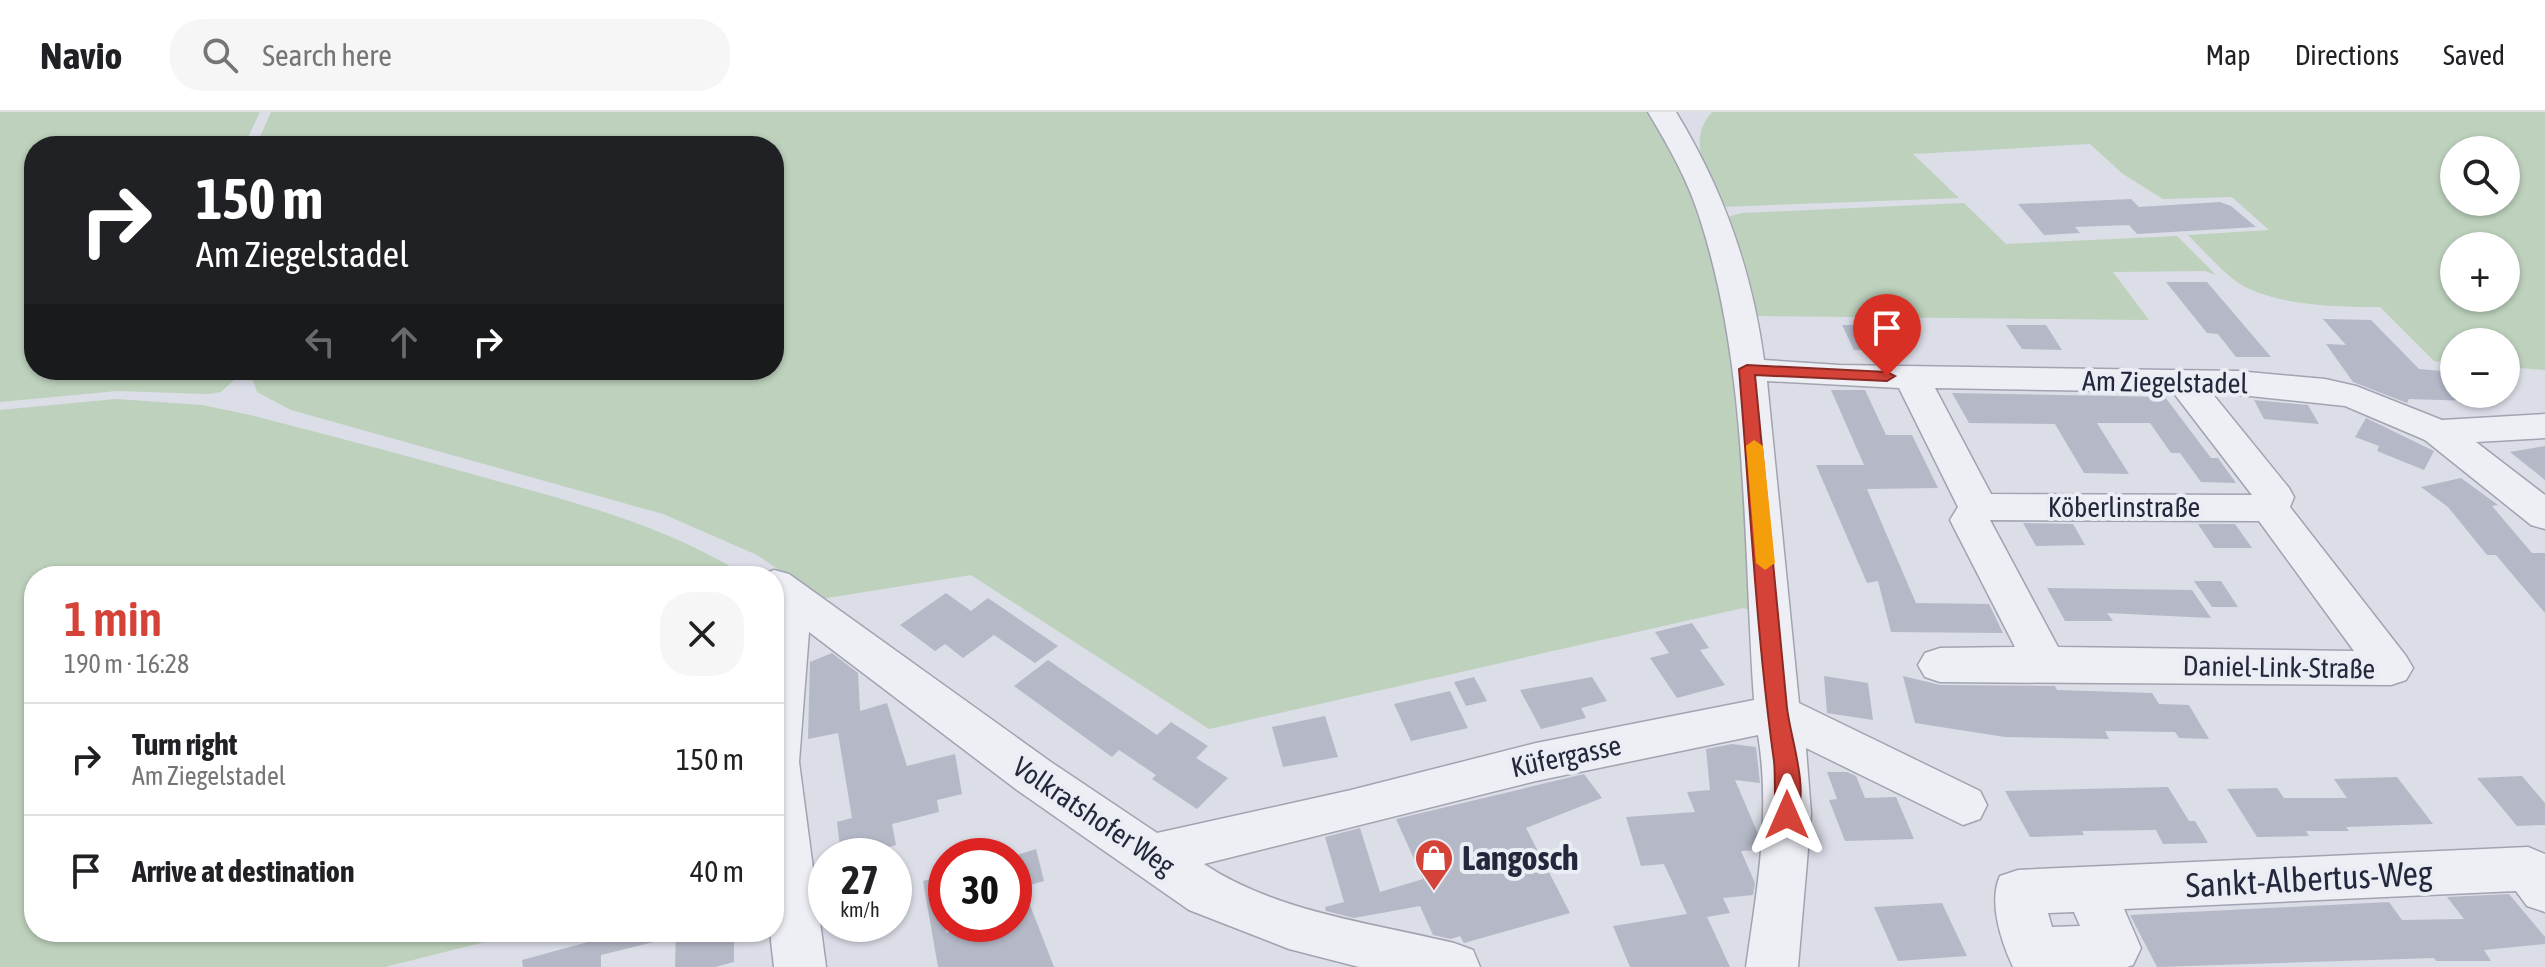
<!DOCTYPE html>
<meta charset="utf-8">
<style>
:root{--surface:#fff;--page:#f6f6f6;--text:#202124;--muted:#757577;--line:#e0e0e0;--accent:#d44238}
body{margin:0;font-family:"Asap Condensed",sans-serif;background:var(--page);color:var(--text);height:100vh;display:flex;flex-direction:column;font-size:30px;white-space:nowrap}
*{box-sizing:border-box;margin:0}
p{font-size:26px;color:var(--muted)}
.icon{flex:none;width:44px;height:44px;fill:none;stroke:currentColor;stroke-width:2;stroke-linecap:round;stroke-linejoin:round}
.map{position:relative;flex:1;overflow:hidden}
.side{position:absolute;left:24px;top:454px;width:760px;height:376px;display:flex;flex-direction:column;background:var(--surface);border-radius:32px;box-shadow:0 2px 6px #0004}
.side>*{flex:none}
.hud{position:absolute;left:24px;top:24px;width:760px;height:244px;border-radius:32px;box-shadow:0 2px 6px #0004;background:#202124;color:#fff;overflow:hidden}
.controls{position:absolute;left:2440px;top:24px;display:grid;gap:16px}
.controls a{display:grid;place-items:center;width:80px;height:80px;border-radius:50%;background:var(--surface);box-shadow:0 2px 6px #0004;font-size:40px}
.speed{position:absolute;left:808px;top:726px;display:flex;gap:16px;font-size:40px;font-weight:700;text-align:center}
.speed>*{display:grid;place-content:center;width:104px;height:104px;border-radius:50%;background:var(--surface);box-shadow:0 2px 6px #0004;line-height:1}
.speed small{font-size:20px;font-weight:400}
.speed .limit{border:12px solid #d22;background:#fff;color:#111}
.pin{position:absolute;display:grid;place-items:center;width:68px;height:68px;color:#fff;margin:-82px -34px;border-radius:50% 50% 50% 0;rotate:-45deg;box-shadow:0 0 8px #0007}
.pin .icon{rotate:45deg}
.me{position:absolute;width:88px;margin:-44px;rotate:0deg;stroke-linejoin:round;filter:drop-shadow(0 0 6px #0008)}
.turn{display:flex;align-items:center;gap:28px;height:168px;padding:0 40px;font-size:36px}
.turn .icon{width:104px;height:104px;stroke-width:2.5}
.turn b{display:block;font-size:56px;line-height:68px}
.lanes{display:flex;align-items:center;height:76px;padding:0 40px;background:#0003;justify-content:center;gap:40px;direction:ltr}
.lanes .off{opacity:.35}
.round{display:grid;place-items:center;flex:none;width:84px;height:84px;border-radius:32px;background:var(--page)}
.overview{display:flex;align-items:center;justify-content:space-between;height:136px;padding:0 40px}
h1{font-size:48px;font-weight:600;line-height:60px;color:var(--accent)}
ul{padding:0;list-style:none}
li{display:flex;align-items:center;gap:24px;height:112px;padding:0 40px;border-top:2px solid var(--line)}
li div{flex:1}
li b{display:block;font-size:30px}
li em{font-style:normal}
header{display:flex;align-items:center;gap:48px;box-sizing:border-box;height:112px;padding:0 40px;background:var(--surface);border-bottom:2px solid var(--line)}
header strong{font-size:38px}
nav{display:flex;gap:44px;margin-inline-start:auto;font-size:28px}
.search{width:560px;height:72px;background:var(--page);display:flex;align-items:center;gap:20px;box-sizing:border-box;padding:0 28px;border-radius:32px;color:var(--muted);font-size:30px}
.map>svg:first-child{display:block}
.green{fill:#bdd1bc;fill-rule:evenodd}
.building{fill:#b5b8c7}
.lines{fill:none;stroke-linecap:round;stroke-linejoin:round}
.minor-casing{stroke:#a1a3b1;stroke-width:3}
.minor{fill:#eeeff5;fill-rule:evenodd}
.route{fill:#d44238;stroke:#8a2b24;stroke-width:2}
.slow{fill:#f59e0b}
.labels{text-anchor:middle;stroke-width:8;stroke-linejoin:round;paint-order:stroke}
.street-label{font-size:28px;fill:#25283d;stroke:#ebedf4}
.near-poi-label{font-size:34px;font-weight:bold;fill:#25283d;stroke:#ebedf4;text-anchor:start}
.near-street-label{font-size:34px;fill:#25283d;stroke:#ebedf4}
</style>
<header>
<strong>Navio</strong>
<div class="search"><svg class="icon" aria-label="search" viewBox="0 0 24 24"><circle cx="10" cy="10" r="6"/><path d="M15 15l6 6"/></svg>Search here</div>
<nav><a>Map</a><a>Directions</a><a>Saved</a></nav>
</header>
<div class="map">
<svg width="2545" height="855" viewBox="0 0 2545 855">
<rect width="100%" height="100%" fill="#dbdde7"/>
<g class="green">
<path d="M0 0H260L244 34H34V258H233L234 268 221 280 208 282 117 279 0 290Z"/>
<path d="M271 0H1654L1700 90 1733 239 1753 499 1743 496 1209 617 971 463 821 487 757 443 663 402 291 298 257 280 249 258H774V34H256Z"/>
<path d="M1712 0H2545V258L2506 255V230H2454V251L2434 249 2380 195C2339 195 2267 194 2233 167 2217 154 2203 138 2188 123L2269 118 2232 85 2163 87 2123 62 2090 32 1913 42 1959 86 1722 95C1709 64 1685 30 1712 0ZM2454 38H2506V90H2454ZM2454 134H2506V186H2454Z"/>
<path d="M1964 91 2006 132 2177 124 2216 163 2205 159 2113 160 2149 208 1749 204 1727 105 1742 101Z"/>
<path d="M116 287 202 293 250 303C333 324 415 346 497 369 584 393 669 415 746 464H34V820H525L385 855H0V298Z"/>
</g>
<g class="building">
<path d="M2131 87 2139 95 2220 90 2231 94 2256 115 2137 122 2129 113 2075 115 2080 121 2044 123 2018 92Z"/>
<path d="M2166 170H2207L2271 245H2236L2218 222 2207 221Z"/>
<path d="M2323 207 2371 208 2419 257 2454 260V282H2464L2472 289 2409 287 2407 291 2353 270 2326 232 2346 233Z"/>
<path d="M1842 213H1880L1893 238H1854Z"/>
<path d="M2006 213H2046L2062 238 2022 237Z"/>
<path d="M1831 278H1865L1886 323H1912L1938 376 1867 377 1916 491 1989 492 2003 521 1891 520 1878 469 1867 471 1816 353H1864Z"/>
<path d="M1952 281 2165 285 2211 346H2218L2236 371 2201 370 2180 341H2171L2150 311H2097L2129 362 2084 361 2055 312 1969 311Z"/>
<path d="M2254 288 2308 293 2319 312 2264 307Z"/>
<path d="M2366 306 2434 339 2424 358 2377 339 2379 334 2355 325Z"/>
<path d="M2545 334V368L2510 340Z"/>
<path d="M2461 366 2498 393 2492 394 2532 441H2545V501L2496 443H2487L2448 395 2421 375Z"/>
<path d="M2023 411 2073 412 2085 433 2036 434Z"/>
<path d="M2198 412H2235L2252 436H2214Z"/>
<path d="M2194 469H2221L2238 495H2212Z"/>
<path d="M2047 476 2192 478 2211 506 2107 501 2113 509H2065Z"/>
<path d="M946 481 971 499 988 486 1058 534 1035 551 994 523 963 546 945 532 935 539 900 513Z"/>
<path d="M1692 511 1709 536 1700 538 1725 573 1677 586 1650 546 1669 541 1655 520Z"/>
<path d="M832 541 858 561 860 599 887 591 907 654 955 642 962 682 937 688 939 700 892 712 896 733 856 744H841L837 710 852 706 838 621 808 627 810 550Z"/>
<path d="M1048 548 1157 623 1171 610 1208 634 1196 646 1228 666 1197 697 1152 667 1156 663 1119 638 1112 645 1014 574Z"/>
<path d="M1824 564 1868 571 1873 608 1827 601Z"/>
<path d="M1903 564 1940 573 2055 574 2057 578 2152 581 2159 592 2189 593 2209 627 2179 626 2175 620 2105 619 2109 627 2005 625 1915 611Z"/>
<path d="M1474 565 1487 589 1466 594 1454 570Z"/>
<path d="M1592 565 1607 589 1581 596 1586 606 1541 617 1520 578Z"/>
<path d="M1450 579 1468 616 1411 629 1394 592Z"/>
<path d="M1325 604 1338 645 1283 655 1272 615Z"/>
<path d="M1732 632 1756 635 1760 671 1735 668 1759 724 1758 738 1741 739 1755 771 1753 783 1723 786 1730 801 1707 805 1730 855H1630L1613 814 1687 802 1664 752 1641 754 1626 705 1695 700 1687 680 1710 678 1706 637Z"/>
<path d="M1827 660H1847L1856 664 1865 686 1896 685 1914 727 1845 729 1829 688 1837 687Z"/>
<path d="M1584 662 1602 686 1526 716 1570 801 1464 831 1460 824 1451 827 1433 823 1420 794 1354 806 1326 799 1325 795 1344 790 1325 725 1360 716 1380 780 1423 767 1396 707Z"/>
<path d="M2522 664 2545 691V713L2517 714 2477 666Z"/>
<path d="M2397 665 2433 712 2346 715 2349 719H2306L2309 724 2257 725 2227 677 2277 676 2284 686H2347L2334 667Z"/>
<path d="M2168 675 2189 709H2195L2208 731 2163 732 2156 718 2082 719 2084 723 2030 725 2005 679Z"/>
<path d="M1036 737 1044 769 1023 775 1054 855H938L923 769 946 763V821L973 812 977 826 1014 812V744Z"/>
<path d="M2509 782 2545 825V832L2484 838 2491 849H2436L2434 846 2157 855 2130 803 2389 790 2402 808 2464 807 2447 785Z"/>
<path d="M1942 791 1967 844 1898 849 1874 795Z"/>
<path d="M599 820H661L662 828 601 843V855H523L522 848 599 827Z"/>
<path d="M676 820H734V850L715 855H675Z"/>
</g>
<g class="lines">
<defs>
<g id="minor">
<path d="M1648 0H1676C1723 77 1752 158 1764 248L1839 253 2237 259 2325 267 2356 274 2442 308 2545 302V326L2476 330 2545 383V417L2531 413 2425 328 2345 294 2211 280 2289 376 2294 385 2290 395 2406 544 2413 556 2406 568 2391 573 1940 570 1925 565 1918 553 1925 541 1940 536 2015 535 1950 408 1958 395 1899 276 1767 269 1799 591 1980 679 1987 693 1980 707 1963 713 1806 636 1811 702 1798 855H1746C1757 778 1771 700 1758 623L1536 669 1204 752C1276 800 1372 811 1454 831L1473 838 1480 855H1359L1289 837 1189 798 1017 678 809 520 799 650 826 855H774L770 820H774V464H759L774 458 789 462 1051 650 1157 721 1351 678 1536 631 1754 588C1743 430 1749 262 1701 110 1689 70 1669 35 1648 0ZM1935 276 2173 280 2252 383 1991 382ZM1990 408 2259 409 2354 539 2058 535Z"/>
<path d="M2528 735 2545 742V800L2527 794 2516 779 2124 797 2141 836 2133 853 2127 855H2013C2001 829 1988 790 2000 764L2018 758ZM2074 800 2080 814 2052 815 2048 801Z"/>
</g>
</defs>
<use href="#minor" class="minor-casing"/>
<use href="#minor" class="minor"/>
</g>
<path class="route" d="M1747 253 1887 260 1895 264 1887 269 1755 263C1766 374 1776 485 1787 596 1791 629 1810 678 1795 710H1779C1773 698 1776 666 1774 649 1756 520 1750 388 1739 257Z"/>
<path class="slow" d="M1754 328 1763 334 1775 451 1765 458 1756 451 1746 334Z"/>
<defs>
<symbol id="shop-pin" viewBox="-11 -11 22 30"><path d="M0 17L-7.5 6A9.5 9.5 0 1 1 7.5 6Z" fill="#d44238" stroke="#ebedf4"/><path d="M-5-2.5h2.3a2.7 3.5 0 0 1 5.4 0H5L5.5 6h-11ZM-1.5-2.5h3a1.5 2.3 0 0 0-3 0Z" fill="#fff"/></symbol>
</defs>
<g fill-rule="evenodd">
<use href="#shop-pin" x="1412" y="724" width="44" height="60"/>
</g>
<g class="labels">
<g class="street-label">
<text transform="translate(2165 270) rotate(1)" y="10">Am Ziegelstadel</text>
<text x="2124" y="405">Köberlinstraße</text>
<text transform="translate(2279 555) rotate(1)" y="10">Daniel-Link-Straße</text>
<text transform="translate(1566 644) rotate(-12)" y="10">Küfergasse</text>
<text transform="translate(1094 704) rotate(34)" y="10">Volkratshofer Weg</text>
</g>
<g class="near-poi-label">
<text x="1462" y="758">Langosch</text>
</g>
<g class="near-street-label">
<text transform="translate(2309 767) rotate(-3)" y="12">Sankt-Albertus-Weg</text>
</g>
</g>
</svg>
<div class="controls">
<a><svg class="icon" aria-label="search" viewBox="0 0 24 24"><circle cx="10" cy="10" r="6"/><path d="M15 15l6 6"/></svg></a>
<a>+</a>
<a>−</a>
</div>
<div class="speed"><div>27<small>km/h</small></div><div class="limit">30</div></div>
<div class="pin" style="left:1887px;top:264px;background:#d93025"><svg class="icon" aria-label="arrive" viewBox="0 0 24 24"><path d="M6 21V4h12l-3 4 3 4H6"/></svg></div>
<svg class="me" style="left:1787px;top:703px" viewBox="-20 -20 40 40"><path d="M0-17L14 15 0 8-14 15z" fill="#d44238" stroke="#fff" stroke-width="4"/></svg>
<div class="hud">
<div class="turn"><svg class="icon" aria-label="right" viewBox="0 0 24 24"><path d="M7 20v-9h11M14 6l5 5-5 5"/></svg><div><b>150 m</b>Am Ziegelstadel</div></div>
<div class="lanes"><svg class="icon off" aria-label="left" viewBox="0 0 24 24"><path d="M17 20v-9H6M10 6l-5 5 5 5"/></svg><svg class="icon off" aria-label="ahead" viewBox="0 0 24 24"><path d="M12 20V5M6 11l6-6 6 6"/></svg><svg class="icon" aria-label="right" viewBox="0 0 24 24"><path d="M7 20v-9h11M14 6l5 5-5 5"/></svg></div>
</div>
<section class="side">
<div class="overview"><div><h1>1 min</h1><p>190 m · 16:28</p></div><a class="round"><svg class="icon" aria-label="close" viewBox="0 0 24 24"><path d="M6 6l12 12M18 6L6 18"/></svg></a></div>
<ul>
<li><svg class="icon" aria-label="right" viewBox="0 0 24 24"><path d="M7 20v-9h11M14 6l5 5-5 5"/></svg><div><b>Turn right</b><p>Am Ziegelstadel</p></div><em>150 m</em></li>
<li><svg class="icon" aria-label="arrive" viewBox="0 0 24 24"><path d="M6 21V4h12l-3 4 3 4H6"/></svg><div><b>Arrive at destination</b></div><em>40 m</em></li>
</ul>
</section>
</div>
